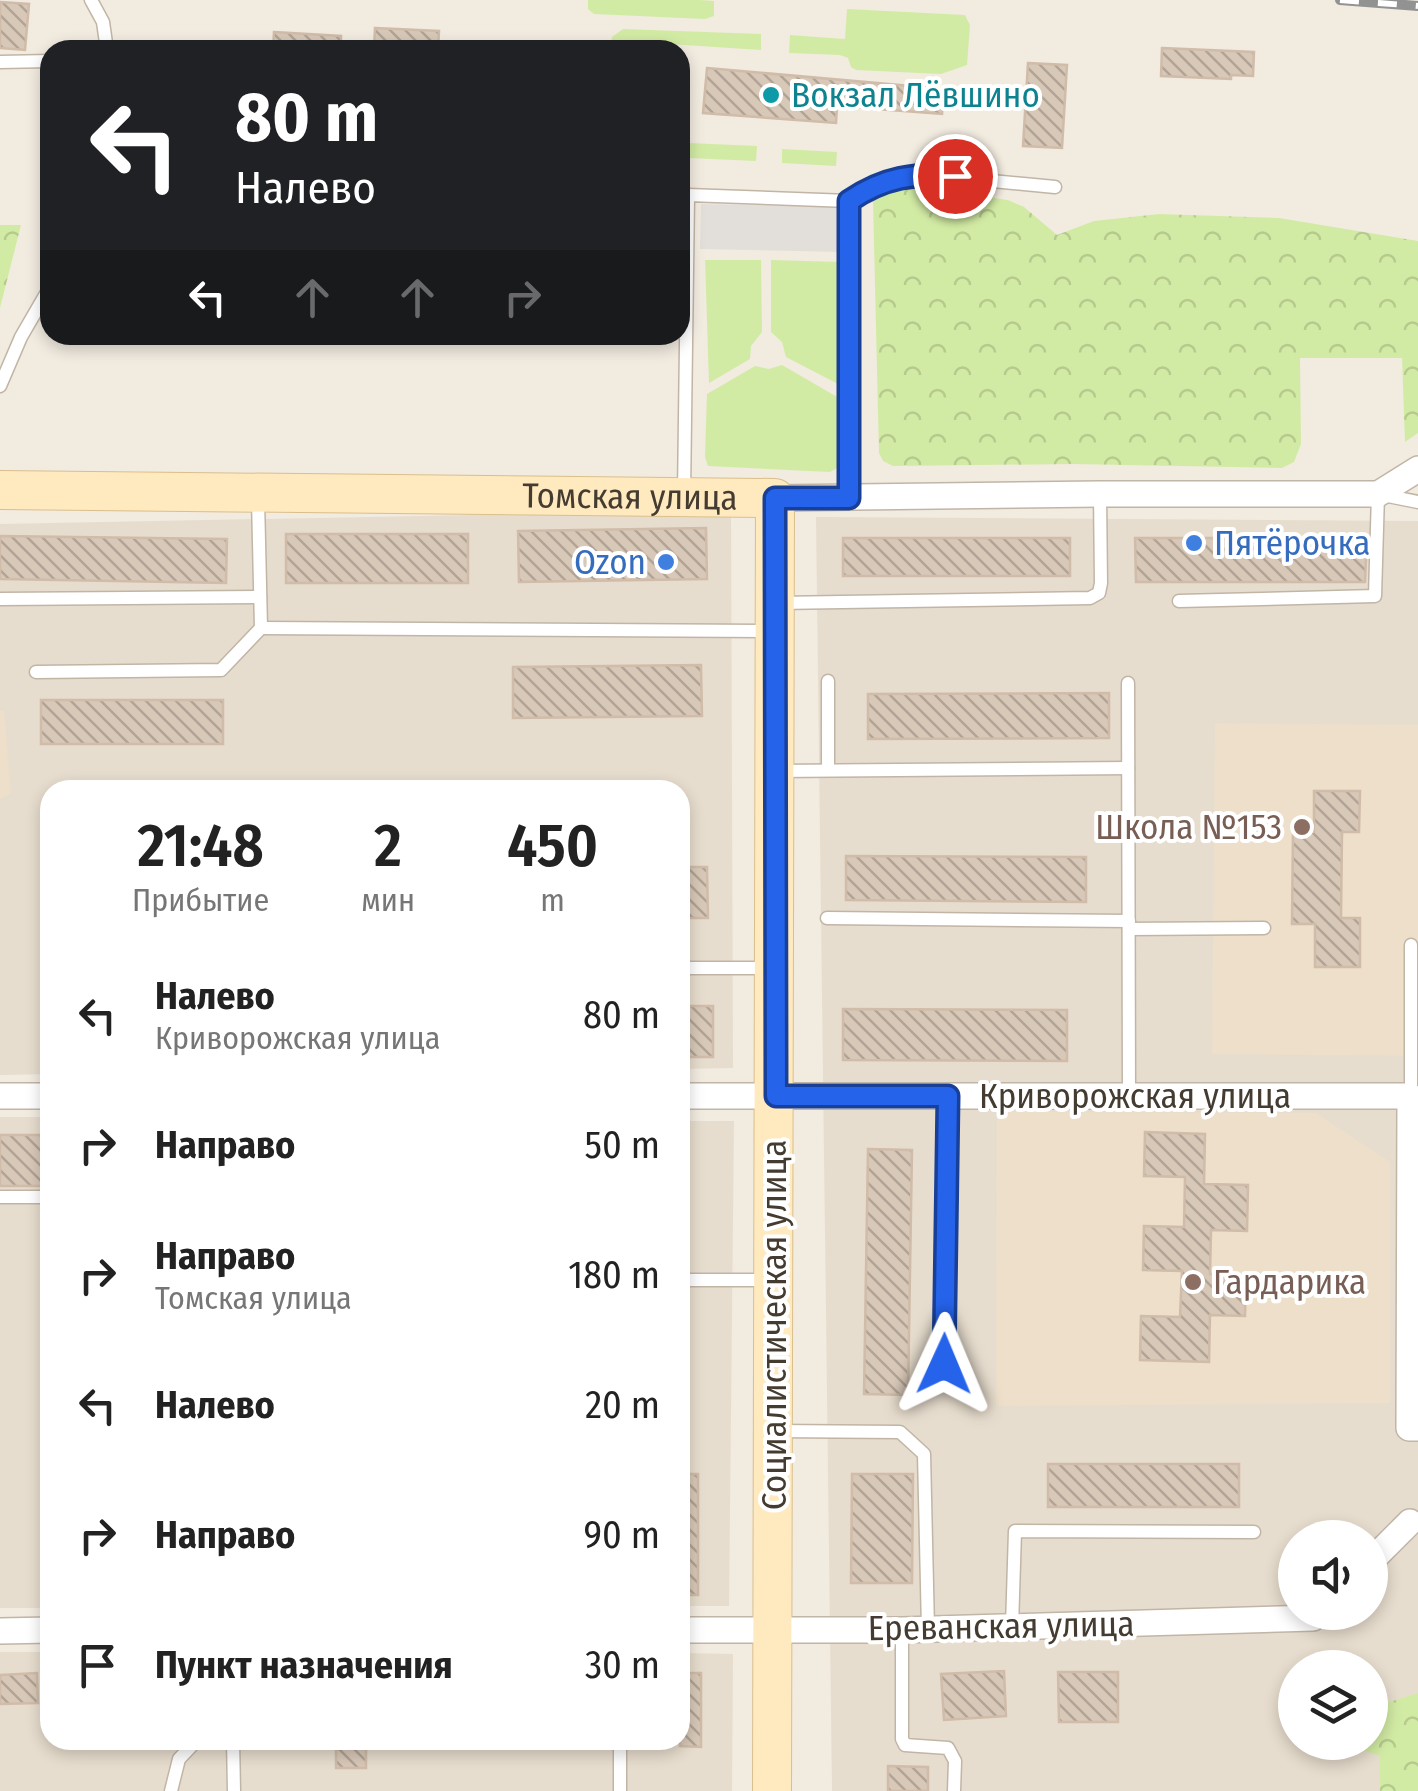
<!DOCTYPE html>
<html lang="ru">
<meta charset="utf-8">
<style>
:root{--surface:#fff;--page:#f6f6f6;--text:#222;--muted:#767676}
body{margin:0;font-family:"Fira Sans Condensed",sans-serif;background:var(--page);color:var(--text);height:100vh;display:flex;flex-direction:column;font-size:38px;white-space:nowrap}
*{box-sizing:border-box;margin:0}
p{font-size:32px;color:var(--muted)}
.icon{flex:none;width:55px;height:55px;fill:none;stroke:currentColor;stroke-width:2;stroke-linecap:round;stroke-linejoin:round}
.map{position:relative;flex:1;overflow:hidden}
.sheet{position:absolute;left:40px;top:780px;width:650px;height:970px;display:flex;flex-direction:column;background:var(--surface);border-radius:30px;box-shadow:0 5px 15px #0003}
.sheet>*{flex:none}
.guide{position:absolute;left:40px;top:40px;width:650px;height:305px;border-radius:30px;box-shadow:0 5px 15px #0003;background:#202124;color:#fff;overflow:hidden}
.controls{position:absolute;left:1278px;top:1520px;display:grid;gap:20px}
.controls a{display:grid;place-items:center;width:110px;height:110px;border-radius:50%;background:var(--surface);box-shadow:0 5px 15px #0003;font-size:50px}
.pin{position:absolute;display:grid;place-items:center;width:85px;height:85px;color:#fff;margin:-42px;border:5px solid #fff;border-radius:50%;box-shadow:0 2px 10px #0007}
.me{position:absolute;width:110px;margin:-55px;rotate:1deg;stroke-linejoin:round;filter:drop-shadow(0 0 8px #0008)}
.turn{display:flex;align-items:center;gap:35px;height:210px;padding:0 30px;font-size:45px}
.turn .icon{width:130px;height:130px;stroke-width:2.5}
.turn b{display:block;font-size:70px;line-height:85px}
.lanes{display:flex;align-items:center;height:95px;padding:0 30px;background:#0003;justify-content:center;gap:50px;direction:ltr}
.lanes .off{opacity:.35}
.eta{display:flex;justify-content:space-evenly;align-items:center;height:170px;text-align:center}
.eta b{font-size:60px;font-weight:600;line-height:70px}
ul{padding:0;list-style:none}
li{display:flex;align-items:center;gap:30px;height:130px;padding:0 30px}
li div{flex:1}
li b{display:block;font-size:38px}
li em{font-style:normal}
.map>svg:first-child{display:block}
.residential{fill:#e7ddce;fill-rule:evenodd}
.education{fill:#eddfc9}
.grass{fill:#d2eba4}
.forest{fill:url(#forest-crowns)}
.parking{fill:#e2deda}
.building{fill:url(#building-back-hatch);stroke:#d0bca8;stroke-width:2.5}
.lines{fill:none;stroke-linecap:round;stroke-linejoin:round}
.lane-casing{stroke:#c1b5a6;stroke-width:15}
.street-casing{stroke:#c1b5a6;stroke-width:28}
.secondary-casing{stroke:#dabf8d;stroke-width:40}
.lane{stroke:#fff;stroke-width:12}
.street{stroke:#fff;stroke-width:25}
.secondary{stroke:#ffe9be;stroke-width:38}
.rail-casing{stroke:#929292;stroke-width:10}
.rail{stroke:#fff;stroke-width:6;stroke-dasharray:19;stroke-linecap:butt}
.route-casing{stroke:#184099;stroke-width:25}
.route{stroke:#2563eb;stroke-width:18}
.culture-dot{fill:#0f9aa8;stroke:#fff;stroke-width:4}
.shop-dot{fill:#3f7fe0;stroke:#fff;stroke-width:4}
.education-dot{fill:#8d6e63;stroke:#fff;stroke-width:4}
.labels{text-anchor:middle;stroke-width:8;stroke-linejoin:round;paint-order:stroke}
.culture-label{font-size:35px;fill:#0d838f;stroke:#fff;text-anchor:start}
.street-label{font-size:35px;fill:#443b31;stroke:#fff}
.shop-label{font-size:35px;fill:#366cbe;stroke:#fff;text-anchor:start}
.education-label{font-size:35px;fill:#785e54;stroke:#fff;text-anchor:end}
</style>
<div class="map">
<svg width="1418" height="1791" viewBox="0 0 1418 1791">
<defs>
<pattern id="forest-crowns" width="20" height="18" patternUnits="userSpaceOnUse" patternTransform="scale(2.5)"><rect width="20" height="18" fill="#d2eba4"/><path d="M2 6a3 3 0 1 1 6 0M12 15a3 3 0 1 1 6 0" fill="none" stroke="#b6ca8e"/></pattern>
<pattern id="building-back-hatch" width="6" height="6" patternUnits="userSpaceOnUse" patternTransform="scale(2.5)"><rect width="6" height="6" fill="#d8c8b8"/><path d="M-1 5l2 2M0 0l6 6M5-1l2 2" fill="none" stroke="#b1a496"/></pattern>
</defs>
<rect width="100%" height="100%" fill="#f2ebe0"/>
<g class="residential">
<path d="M731 510 733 1068 680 1069V790H50V1074L0 1075V524Z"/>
<path d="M816 517 1418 521V1791H832ZM1295 1538H1370V1612H1295ZM1295 1668H1370V1742H1295Z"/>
<rect x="0" y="1117" width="50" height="491"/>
<path d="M680 1121H734L729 1606H680Z"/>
<path d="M0 1652H50V1740H680V1653L733 1654 732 1791H0Z"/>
</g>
<g class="education">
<path d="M4 710 11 793 0 799V711Z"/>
<path d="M1215 723 1418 725V1263V1056L1212 1054Z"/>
<path d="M997 1112 1316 1113 1390 1162V1403L996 1406Z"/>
</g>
<g class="grass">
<path d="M588 0H700L714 1V16L705 19 594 14 588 9Z"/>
<path d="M847 9 965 15 970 25 967 65 941 74 856 70 851 67 848 58 840 55 789 53 790 35 845 39Z"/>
<path d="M623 29 761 34V50L669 44 668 50H610L612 37Z"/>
<path d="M689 143 757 146 756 161 689 158Z"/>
<path d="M782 149 837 152 836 166 782 163Z"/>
<path d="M705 260H761L762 332 751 346 750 359 709 383Z"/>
<path d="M771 260 841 262 838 384 786 357 782 342 771 332Z"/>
<path d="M782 365 839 398 837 468 830 472 708 466 705 457 707 394 755 366 769 369Z"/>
</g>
<g class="forest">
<path d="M917 187 1008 200 1024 207 1057 235 1094 221 1159 214 1279 218 1418 241V433L1405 442 1402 358H1300L1301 444 1294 462 1282 468 1073 464 893 466 883 461 879 453 873 201 883 192Z"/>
<path d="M0 225H21L0 308Z"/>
<path d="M1418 1693V1791H1380V1756L1341 1743 1370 1742V1708Z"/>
</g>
<path class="parking" d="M701 204 842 207 841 252 700 249Z"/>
<g class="building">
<path d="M0 2 29 4 25 50 0 48Z"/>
<path d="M375 28 439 31 438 50H374Z"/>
<path d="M274 32 341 36V50H273Z"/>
<path d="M1162 48 1254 52 1253 76 1231 75V79L1161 76Z"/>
<path d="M1028 63 1067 65 1062 148 1023 146Z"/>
<path d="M707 68 944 89 942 114 837 106 836 123 703 113Z"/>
<path d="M706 528 707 579 519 582 518 531Z"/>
<rect x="286" y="534" width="182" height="49"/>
<path d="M0 536 227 539 226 583 0 579Z"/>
<rect x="843" y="538" width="227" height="38"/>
<path d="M1135 538H1367L1365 582H1136Z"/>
<path d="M701 665 702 716 513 718V667Z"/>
<path d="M1109 693V738L868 739V694Z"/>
<rect x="41" y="700" width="182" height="44"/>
<path d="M1314 791H1360L1359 832H1342L1341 918H1360V967H1315V924H1292L1293 832H1314Z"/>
<path d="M846 856 1086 857V902L846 900Z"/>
<path d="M680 867H707L708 918H680Z"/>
<rect x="680" y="1006" width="33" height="51"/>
<path d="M843 1009 1067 1010V1061L843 1060Z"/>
<path d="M1145 1132 1205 1134 1204 1184 1248 1185 1247 1231 1211 1230 1210 1274 1246 1275 1245 1316 1210 1315 1209 1362 1140 1360 1141 1316 1180 1317 1182 1271 1143 1270 1144 1226 1184 1227 1185 1177 1144 1176Z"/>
<rect x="0" y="1135" width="50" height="51"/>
<path d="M868 1149 912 1150 908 1395 864 1394Z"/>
<rect x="1048" y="1464" width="191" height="43"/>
<rect x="680" y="1474" width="18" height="121"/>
<path d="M852 1474H913L912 1583H851Z"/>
<path d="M1004 1671 1006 1716 944 1720 941 1674Z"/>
<path d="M1058 1672H1118V1722H1059Z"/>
<path d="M37 1673 38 1703 0 1704V1675Z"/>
<path d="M680 1673H701V1747L680 1746Z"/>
<rect x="336" y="1748" width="30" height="20"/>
<path d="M888 1766 928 1767V1791H888Z"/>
</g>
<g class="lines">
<defs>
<g id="lane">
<path d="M91 0 103 22 107 50"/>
<path d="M0 62 50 61"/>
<path d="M849 201 880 183 919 174 1055 187"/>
<path d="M0 386 21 337 50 287"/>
<path d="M684 494 688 195 849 201V498"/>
<path d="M0 599 260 597"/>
<path d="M1179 601 1375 596 1378 494 1418 502"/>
<path d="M778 603 1090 598 1099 593 1101 583 1100 494"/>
<path d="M261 628 773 631"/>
<path d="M36 672 221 670 261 628 258 499"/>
<path d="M1128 683 1129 1096"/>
<path d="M828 770V681"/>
<path d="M776 771 1128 768"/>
<path d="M827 918 1129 921"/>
<path d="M1129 929 1264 928"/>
<path d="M680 968H772"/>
<path d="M1411 1097V945"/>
<path d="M0 1197H50"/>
<path d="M680 1280H767"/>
<path d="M944 1364 948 1096"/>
<path d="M775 1431 900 1432 924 1454 928 1629"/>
<path d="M1012 1627 1015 1531 1254 1532"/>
<path d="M902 1630V1739L905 1745 948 1748 955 1761 954 1791"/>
<path d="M233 1740 234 1791"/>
<path d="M171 1791 179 1759 197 1740"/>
<path d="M620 1791V1740"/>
</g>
<g id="street">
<path d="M775 498 1100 494H1378L1418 469"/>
<path d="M0 1096H50"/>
<path d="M680 1096H1410L1409 1428H1418"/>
<path d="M1370 1562 1410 1522"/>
<path d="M680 1630H902L1313 1618 1319 1612"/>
<path d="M0 1631 50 1630"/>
</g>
<g id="secondary">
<path id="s1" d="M0 490 775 498 772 1791"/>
</g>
</defs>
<use href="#lane" class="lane-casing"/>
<use href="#street" class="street-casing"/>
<use href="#secondary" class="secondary-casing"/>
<use href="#lane" class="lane"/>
<use href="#street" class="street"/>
<use href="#secondary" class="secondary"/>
<defs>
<path id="rail" d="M1340 0 1418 6"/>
</defs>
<use href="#rail" class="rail-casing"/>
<use href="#rail" class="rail"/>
</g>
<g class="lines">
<defs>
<path id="route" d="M944 1364 948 1096H776L775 498H849V201C884 177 914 173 955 176"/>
</defs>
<use href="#route" class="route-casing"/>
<use href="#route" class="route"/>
</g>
<circle class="culture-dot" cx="771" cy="95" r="10"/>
<g class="shop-dot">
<circle cx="1194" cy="543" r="10"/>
<circle cx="666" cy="562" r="10"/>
</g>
<g class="education-dot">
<circle cx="1302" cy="827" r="10"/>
<circle cx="1193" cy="1282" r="10"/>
</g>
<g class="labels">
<g class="culture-label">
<text x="791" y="107">Вокзал Лёвшино</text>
</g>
<g class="street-label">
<text dy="12" stroke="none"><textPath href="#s1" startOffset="630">Томская улица</textPath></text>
<text x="1135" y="1108">Криворожская улица</text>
<text transform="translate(774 1325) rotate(-90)" y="12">Социалистическая улица</text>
<text transform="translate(1001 1626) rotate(-1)" y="12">Ереванская улица</text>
</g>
<g class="shop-label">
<text x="1214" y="555">Пятёрочка</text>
<text x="646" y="574" text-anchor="end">Ozon</text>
</g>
<g class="education-label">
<text x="1282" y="839">Школа №153</text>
<text x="1213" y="1294" text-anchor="start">Гардарика</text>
</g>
</g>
</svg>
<div class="controls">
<a><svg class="icon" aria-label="sound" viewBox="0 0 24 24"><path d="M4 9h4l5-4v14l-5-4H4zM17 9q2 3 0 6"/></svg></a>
<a><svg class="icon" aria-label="layers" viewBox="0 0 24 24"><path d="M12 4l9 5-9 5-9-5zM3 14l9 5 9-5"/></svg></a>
</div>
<div class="pin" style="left:955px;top:176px;background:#d93025"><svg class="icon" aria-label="arrive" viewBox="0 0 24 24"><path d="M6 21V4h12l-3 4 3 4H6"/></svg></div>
<svg class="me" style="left:944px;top:1364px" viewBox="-20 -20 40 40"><path d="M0-17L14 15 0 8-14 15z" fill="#2563eb" stroke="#fff" stroke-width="4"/></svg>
<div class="guide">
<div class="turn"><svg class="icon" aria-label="left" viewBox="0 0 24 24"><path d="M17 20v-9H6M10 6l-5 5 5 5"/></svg><div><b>80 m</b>Налево</div></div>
<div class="lanes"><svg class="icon" aria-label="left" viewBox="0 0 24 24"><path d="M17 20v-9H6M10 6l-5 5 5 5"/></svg><svg class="icon off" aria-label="ahead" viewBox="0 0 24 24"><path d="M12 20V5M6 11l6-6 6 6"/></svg><svg class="icon off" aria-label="ahead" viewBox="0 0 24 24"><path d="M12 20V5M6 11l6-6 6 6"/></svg><svg class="icon off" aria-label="right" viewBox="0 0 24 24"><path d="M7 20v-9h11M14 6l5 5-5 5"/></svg></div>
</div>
<section class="sheet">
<div class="eta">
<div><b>21:48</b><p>Прибытие</p></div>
<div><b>2</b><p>мин</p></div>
<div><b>450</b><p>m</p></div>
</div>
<ul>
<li><svg class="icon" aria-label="left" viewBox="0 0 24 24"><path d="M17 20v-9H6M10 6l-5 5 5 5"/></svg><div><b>Налево</b><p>Криворожская улица</p></div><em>80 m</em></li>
<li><svg class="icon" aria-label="right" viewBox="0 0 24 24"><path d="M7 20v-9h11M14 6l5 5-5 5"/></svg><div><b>Направо</b></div><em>50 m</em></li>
<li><svg class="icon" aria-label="right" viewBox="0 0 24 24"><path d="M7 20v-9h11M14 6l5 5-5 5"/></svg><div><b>Направо</b><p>Томская улица</p></div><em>180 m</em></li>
<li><svg class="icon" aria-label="left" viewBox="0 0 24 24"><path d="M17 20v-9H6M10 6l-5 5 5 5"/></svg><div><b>Налево</b></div><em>20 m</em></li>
<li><svg class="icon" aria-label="right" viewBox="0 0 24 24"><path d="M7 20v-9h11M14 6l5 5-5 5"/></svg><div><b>Направо</b></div><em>90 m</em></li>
<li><svg class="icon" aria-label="arrive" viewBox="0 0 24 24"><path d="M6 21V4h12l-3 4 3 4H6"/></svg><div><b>Пункт назначения</b></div><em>30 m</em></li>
</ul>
</section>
</div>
